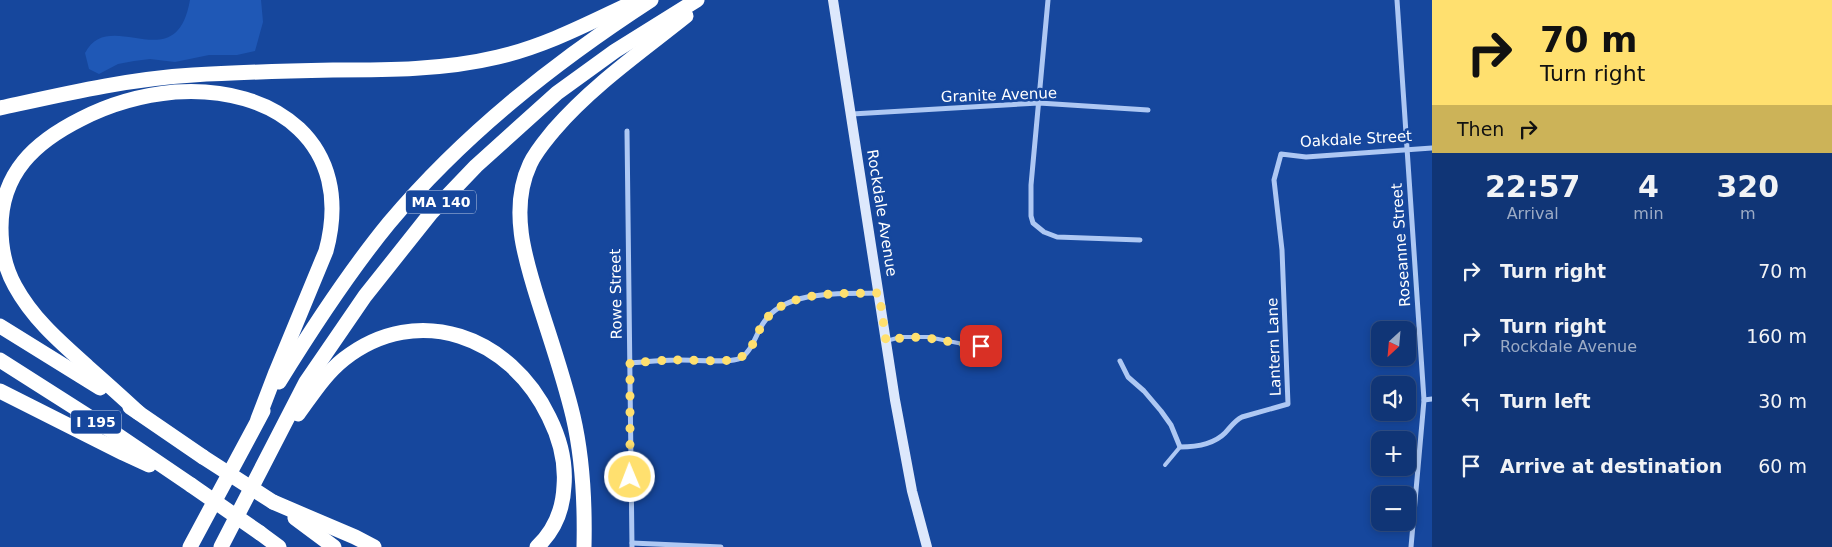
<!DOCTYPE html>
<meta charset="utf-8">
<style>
:root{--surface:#103576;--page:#193d7b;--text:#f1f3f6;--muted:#9cabc5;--line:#305088}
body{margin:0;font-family:"DejaVu Sans",sans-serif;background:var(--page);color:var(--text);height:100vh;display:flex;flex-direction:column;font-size:19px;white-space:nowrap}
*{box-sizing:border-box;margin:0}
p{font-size:16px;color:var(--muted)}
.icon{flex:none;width:28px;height:28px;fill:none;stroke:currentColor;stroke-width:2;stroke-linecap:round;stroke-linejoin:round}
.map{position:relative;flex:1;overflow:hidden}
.panel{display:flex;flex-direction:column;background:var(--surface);width:400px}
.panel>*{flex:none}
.guide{background:#ffe06f;color:#111;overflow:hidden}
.needle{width:32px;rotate:206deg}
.fabs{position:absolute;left:1371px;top:321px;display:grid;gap:10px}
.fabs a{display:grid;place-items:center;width:45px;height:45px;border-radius:10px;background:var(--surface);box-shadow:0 2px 8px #0003,0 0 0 1px var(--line);font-size:25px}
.pin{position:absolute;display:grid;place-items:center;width:42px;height:42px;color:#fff;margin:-21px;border-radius:10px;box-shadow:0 2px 8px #0006}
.me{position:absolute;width:55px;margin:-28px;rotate:359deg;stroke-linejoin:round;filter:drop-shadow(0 0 4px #0008)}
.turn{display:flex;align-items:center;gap:18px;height:105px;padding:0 25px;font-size:22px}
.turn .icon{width:65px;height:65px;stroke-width:2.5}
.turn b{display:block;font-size:35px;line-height:42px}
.then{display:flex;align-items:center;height:48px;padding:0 25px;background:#0003;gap:10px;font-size:19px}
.eta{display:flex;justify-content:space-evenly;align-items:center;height:85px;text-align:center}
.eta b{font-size:30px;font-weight:600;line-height:35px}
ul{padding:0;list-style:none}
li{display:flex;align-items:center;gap:15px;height:65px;padding:0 25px}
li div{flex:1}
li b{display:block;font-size:19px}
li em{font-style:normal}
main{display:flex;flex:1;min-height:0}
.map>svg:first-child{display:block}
.green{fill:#1f58b6}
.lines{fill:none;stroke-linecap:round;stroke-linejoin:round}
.lane{stroke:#aec8f3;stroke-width:4}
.street{stroke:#aec8f3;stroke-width:5}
.secondary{stroke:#dde8fc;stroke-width:10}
.highway{stroke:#fff;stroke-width:15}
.highway-bridge{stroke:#fff;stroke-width:15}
.route{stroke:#ffe06f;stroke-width:9;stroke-dasharray:0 16.2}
.labels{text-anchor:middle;stroke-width:5;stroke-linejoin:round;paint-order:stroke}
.shield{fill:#16479d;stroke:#b9c8e2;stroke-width:1}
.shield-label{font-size:14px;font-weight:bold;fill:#fff}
.street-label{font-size:15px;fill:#fff;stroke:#16479d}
</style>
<main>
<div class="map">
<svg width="1432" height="547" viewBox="0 0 1432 547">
<rect width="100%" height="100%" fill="#16479d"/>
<path class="green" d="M190 0H261L263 22 255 51 237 55H209L175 62 150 59 134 61 118 64 99 74 89 69 85 53C110 5 176 81 190 0Z"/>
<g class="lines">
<g class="lane">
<path d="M886 341 901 337H928L968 345 995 348"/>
<path d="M1165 465 1180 447"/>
</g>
<g class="street">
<path d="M1048 0 1031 185V216L1033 223 1044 232 1057 237 1140 240"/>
<path d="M1397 0 1424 400 1411 547"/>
<path d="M852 114 1039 103 1148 110"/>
<path d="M627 131 632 547"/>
<path d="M1120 361 1128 377 1144 391 1161 411 1171 425 1180 447C1195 447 1213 445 1225 433 1231 427 1234 421 1242 417L1288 404 1282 250 1274 180 1281 154 1306 157 1432 148"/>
<path d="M630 363C645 362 661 360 676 360 691 359 729 364 741 358 753 350 756 333 764 322 786 289 843 294 878 293"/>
<path d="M1424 400 1432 399"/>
<path d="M632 543 721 547"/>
</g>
<path class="secondary" d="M833 0 895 400 912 491 927 547"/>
<g class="highway">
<path d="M0 108C64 94 127 79 193 75 240 72 286 71 333 70 388 70 444 70 498 57 546 46 589 23 634 2"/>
<path d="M0 326 100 388"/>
<path d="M0 360 113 432 191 485"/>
<path d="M279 382C313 327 348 273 389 223 464 134 554 63 651 0"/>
<path d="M0 391 123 453 149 465"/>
<path d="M130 407 203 457"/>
<path d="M139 413C122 397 105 382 88 367 60 342 33 319 15 286 5 268 1 248 1 228 1 173 35 142 81 119 110 104 142 95 175 92 275 85 355 144 326 251L276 372 258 419"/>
<path d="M298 414C312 395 325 374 344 359 418 301 511 337 549 417 560 439 566 462 564 486 563 509 554 531 537 547"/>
<path d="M273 502 355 537 374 547"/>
<path d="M295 518 334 547"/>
<path d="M260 533 279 547"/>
<path d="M190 547 263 411"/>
<path d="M221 547 306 382 365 296 431 213 476 166 557 93 615 51 697 0"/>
<path d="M584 547C585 503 583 459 573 416 564 378 551 341 539 303 525 259 509 209 530 164 536 151 546 140 554 130 592 86 641 52 686 16"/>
</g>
<g class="highway-bridge">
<path d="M203 457 273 502"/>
<path d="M191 485 260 533"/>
</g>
</g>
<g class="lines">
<path class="route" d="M630 477V363C645 362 661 360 676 360 691 359 729 364 741 357 754 350 756 333 764 322 786 289 843 294 879 293L886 341C923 331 946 344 981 346"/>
</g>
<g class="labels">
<g class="shield">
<rect x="406" y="190.5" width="70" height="23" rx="4"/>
<rect x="71" y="410.5" width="50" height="23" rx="4"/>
</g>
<g class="shield-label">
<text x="441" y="207">MA 140</text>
<text x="96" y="427">I 195</text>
</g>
<g class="street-label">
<text transform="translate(999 95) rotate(-2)" y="5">Granite Avenue</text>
<text transform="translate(1356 139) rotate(-3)" y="5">Oakdale Street</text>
<text transform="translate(882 213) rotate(81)" y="5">Rockdale Avenue</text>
<text transform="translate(1401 245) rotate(-94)" y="5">Roseanne Street</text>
<text transform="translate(616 294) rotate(-91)" y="5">Rowe Street</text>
<text transform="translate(1274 347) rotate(-92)" y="5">Lantern Lane</text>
</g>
</g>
</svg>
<div class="fabs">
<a><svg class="needle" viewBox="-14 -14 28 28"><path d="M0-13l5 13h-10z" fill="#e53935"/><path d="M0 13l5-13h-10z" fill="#9cabc5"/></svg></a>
<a><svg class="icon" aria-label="sound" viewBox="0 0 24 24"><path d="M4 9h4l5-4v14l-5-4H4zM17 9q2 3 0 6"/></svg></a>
<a>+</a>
<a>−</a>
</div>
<div class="pin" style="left:981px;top:346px;background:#d93025"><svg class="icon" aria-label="arrive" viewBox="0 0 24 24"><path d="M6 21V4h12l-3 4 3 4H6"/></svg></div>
<svg class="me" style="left:630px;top:477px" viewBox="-20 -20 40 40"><circle r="17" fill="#ffe06f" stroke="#fff" stroke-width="3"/><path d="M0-11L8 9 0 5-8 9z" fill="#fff"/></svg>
</div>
<section class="panel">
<div class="guide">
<div class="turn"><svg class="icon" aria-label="right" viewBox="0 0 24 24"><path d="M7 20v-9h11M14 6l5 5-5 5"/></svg><div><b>70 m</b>Turn right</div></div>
<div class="then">Then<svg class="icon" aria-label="right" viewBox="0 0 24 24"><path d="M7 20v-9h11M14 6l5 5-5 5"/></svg></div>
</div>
<div class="eta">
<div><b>22:57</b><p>Arrival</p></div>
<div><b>4</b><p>min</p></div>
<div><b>320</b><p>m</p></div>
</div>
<ul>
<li><svg class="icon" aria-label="right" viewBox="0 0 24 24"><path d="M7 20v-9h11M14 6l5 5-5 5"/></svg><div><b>Turn right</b></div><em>70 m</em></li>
<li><svg class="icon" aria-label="right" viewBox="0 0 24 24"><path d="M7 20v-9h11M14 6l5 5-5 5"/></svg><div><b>Turn right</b><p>Rockdale Avenue</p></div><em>160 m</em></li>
<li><svg class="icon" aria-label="left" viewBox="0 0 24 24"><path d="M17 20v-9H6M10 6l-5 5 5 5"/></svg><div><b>Turn left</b></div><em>30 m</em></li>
<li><svg class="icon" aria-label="arrive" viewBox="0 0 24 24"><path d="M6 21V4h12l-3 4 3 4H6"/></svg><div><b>Arrive at destination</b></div><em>60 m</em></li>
</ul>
</section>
</main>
